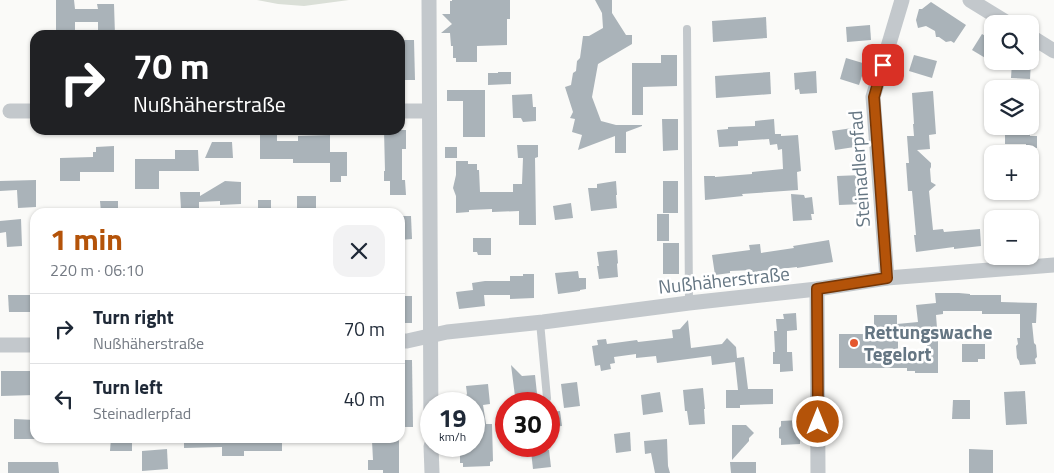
<!DOCTYPE html>
<meta charset="utf-8">
<style>
:root{--surface:#fff;--page:#f2f2f3;--text:#1f2937;--muted:#747a83;--line:#e0e1e3;--accent:#b45309}
body{margin:0;font-family:"Titillium Web",sans-serif;background:var(--page);color:var(--text);height:100vh;display:flex;flex-direction:column;font-size:19px;white-space:nowrap}
*{box-sizing:border-box;margin:0}
p{font-size:16px;color:var(--muted)}
.icon{flex:none;width:28px;height:28px;fill:none;stroke:currentColor;stroke-width:2;stroke-linecap:round;stroke-linejoin:round}
.map{position:relative;flex:1;overflow:hidden}
.side{position:absolute;left:30px;top:208px;width:375px;height:235px;display:flex;flex-direction:column;background:var(--surface);border-radius:15px;box-shadow:0 1px 4px #0004}
.side>*{flex:none}
.top-card{position:absolute;left:30px;top:30px;width:375px;height:105px;border-radius:15px;box-shadow:0 1px 4px #0004;background:#202124;color:#fff;overflow:hidden}
.buttons{position:absolute;left:984px;top:15px;display:grid;gap:10px}
.buttons a{display:grid;place-items:center;width:55px;height:55px;border-radius:10px;background:var(--surface);box-shadow:0 1px 4px #0004;font-size:25px}
.speed{position:absolute;left:420px;top:392px;display:flex;gap:10px;font-size:25px;font-weight:700;text-align:center}
.speed>*{display:grid;place-content:center;width:65px;height:65px;border-radius:50%;background:var(--surface);box-shadow:0 1px 4px #0004;line-height:1}
.speed small{font-size:12px;font-weight:400}
.speed .limit{border:8px solid #d22;background:#fff;color:#111}
.pin{position:absolute;display:grid;place-items:center;width:42px;height:42px;color:#fff;margin:-21px;border-radius:10px;box-shadow:0 2px 8px #0006}
.me{position:absolute;width:55px;margin:-28px;rotate:0deg;stroke-linejoin:round;filter:drop-shadow(0 0 4px #0008)}
.turn{display:flex;align-items:center;gap:18px;height:105px;padding:0 20px;font-size:22px}
.turn .icon{width:65px;height:65px;stroke-width:2.5}
.turn b{display:block;font-size:35px;line-height:42px}
.round{display:grid;place-items:center;flex:none;width:52px;height:52px;border-radius:15px;background:var(--page)}
.summary{display:flex;align-items:center;justify-content:space-between;height:85px;padding:0 20px}
h1{font-size:30px;font-weight:700;line-height:38px;color:var(--accent)}
ul{padding:0;list-style:none}
li{display:flex;align-items:center;gap:15px;height:70px;padding:0 20px;border-top:1px solid var(--line)}
li div{flex:1}
li b{display:block;font-size:19px}
li em{font-style:normal}
.map>svg:first-child{display:block}
.green{fill:#dadfd7}
.building{fill:#aab3b9;fill-rule:evenodd}
.lines{fill:none;stroke-linecap:round;stroke-linejoin:round}
.service{stroke:#c3c8cc;stroke-width:8}
.minor{stroke:#c3c8cc;stroke-width:15}
.route-casing{stroke:#753606;stroke-width:12}
.route{stroke:#b45309;stroke-width:9}
.poi-dot{fill:#e4572e;stroke:#fff;stroke-width:2}
.labels{text-anchor:middle;stroke-width:5;stroke-linejoin:round;paint-order:stroke}
.street-label{font-size:19px;fill:#657683;stroke:#fff}
.poi-label{font-size:19px;font-weight:bold;fill:#657683;stroke:#fff;text-anchor:start}
</style>
<div class="map">
<svg width="1054" height="473" viewBox="0 0 1054 473">
<rect width="100%" height="100%" fill="#fafaf8"/>
<path class="green" d="M257 0H349L304 6 278 4Z"/>
<g class="building">
<path d="M56 0H74L75 9H98L97 4H114L115 35H98V22H75V32L56 33Z"/>
<path d="M452 0H510V19H507V45L477 46V62H456V58H453V46H451L450 33H441L452 24 442 14H450V1H452Z"/>
<path d="M595 0H612V13L626 35H632V44L598 64 592 97 601 121 616 125H642V126L626 132V153H615V136L578 150 582 135 572 132 575 119 570 118 573 112 565 87 571 85 573 73 576 71 577 61 580 58 583 36H589L603 28 602 13Z"/>
<path d="M931 2 966 25 954 43 951 41 946 42 939 37H936L935 31 926 26 918 28 916 20 919 9H922Z"/>
<path d="M766 17 767 38 713 42 712 21Z"/>
<path d="M870 25 871 40 847 42 846 27Z"/>
<path d="M982 34 992 40V62L972 50Z"/>
<path d="M400 40H414L415 80H400Z"/>
<path d="M661 55H677V86L643 87V115H632V63H661Z"/>
<path d="M914 55 937 61 932 78 909 71Z"/>
<path d="M846 58 866 64 859 85 840 79Z"/>
<path d="M1012 61H1031L1030 79 1011 78Z"/>
<path d="M816 71 817 93 800 94 799 89 795 90 794 73Z"/>
<path d="M498 72H511V84L488 85V73H498Z"/>
<path d="M770 72 771 94 716 98 715 76Z"/>
<path d="M447 90H485V137H463V101H447Z"/>
<path d="M933 91 936 134 929 135 930 149 917 150 931 163V167L930 169 931 182 936 185 929 191 933 230 943 229 944 232 980 229 981 246 954 249V247L916 252 914 235H916L912 191H908L906 163H909L907 136H914L913 124H914L912 93Z"/>
<path d="M532 94 533 107H536V121L523 122 521 118H513L512 95Z"/>
<path d="M662 119H678V150L663 151Z"/>
<path d="M774 119 775 134H781V136L798 135 801 171 797 172 798 190 742 194 743 196 705 200 704 176H715V177L752 174V172L783 169 782 149 778 150 777 144 770 145 769 139 738 141V146L719 147 717 130 728 129V127L755 126V121Z"/>
<path d="M1005 126H1030V136H1037V148H1026V144H1005Z"/>
<path d="M859 127 861 146 835 150 832 131Z"/>
<path d="M384 130H406V149H402V180H405L406 195H390V181H384V171H385Z"/>
<path d="M260 132H277V141H298V136L330 135V152H347V176H341V182H330V163H293V159H260Z"/>
<path d="M212 142H232L233 158H205Z"/>
<path d="M517 145H538V157L535 158 536 225H519V211L492 212V209L469 210V212L456 213V196L453 188 456 175V161H468V164H477V170H479L480 192H513V184H522L523 158H518Z"/>
<path d="M114 146V172H80V181H60V158L93 157V152H96V147Z"/>
<rect x="445" y="147" width="12" height="11"/>
<path d="M175 150H198L199 171H159V189H135V159H175Z"/>
<path d="M862 175 864 204 839 205 837 176Z"/>
<path d="M36 180V207L18 208 17 190 0 191V181Z"/>
<path d="M225 181 241 182V204L220 205V201L199 202V209H181L180 192H200V196Z"/>
<path d="M616 181 617 195H616L617 208 591 211 588 188H597V184Z"/>
<rect x="663" y="181" width="15" height="32"/>
<path d="M791 194 804 195 805 198 812 197 814 214H811L812 220 793 221Z"/>
<rect x="297" y="196" width="19" height="16"/>
<rect x="258" y="200" width="13" height="12"/>
<path d="M100 201H118V212H101Z"/>
<path d="M571 203 573 218 555 220 553 206Z"/>
<rect x="657" y="214" width="12" height="27"/>
<path d="M400 216H411L412 239 400 240Z"/>
<path d="M21 219 22 246 7 247 6 232 0 233V221Z"/>
<path d="M473 238H491V255H478L477 252H473Z"/>
<path d="M829 240 833 262 797 268V267L753 272 752 270 730 271V273L715 275 712 255 750 250 749 245 760 244 761 253 794 248 793 246Z"/>
<rect x="663" y="243" width="16" height="31"/>
<path d="M617 250 618 263 617 264 618 277 599 279 597 266H599L597 252Z"/>
<path d="M578 271 579 278H586V289L580 290V291L558 294 555 273Z"/>
<path d="M523 274H534V298L510 299V295H484L485 306 459 309 456 292 473 290 472 283 485 281H510V276H523Z"/>
<path d="M935 293H959L970 294V295H1001V302L1037 303 1036 323H1032L1034 343 1036 345 1037 357 1035 359 1036 364 1020 365 1019 361 1017 358 1016 346 1018 344 1017 338H1020V314H982V311H943V314L936 315 938 341V373H915V371H907V368H839V334H874V315H897V324L918 322 916 305 936 303ZM927 333V358H898V335Z"/>
<path d="M8 295H31V312H9Z"/>
<rect x="400" y="296" width="12" height="27"/>
<path d="M796 313 797 330 787 331V352H792L793 371 780 372V364H773V352H775L774 331H777L776 319H784L783 314Z"/>
<path d="M688 320 691 348 722 344 727 338 736 347 737 358 744 357 748 389H773V404L740 405V408H726V390H738L735 362 712 365 711 356 657 363 656 356 636 358V354L614 357 615 363 610 364 611 369 601 371 600 365 595 366 592 346 598 345 597 340 606 339 607 344 637 340 638 342 673 338 672 330 680 329Z"/>
<path d="M962 344H985V359H978V362H962Z"/>
<path d="M400 360H412L413 427H400Z"/>
<path d="M511 365 522 376 535 375 538 403 516 404Z"/>
<path d="M1 371H35V395L1 396Z"/>
<path d="M577 382 580 406 564 408 561 384Z"/>
<path d="M488 384 490 404 483 405 486 424H492L493 461 490 462V466L463 467V463H460V446H474V438H475L474 404H461L467 394 466 386Z"/>
<path d="M703 388 705 409H704L705 424 689 425 687 411H685L683 390Z"/>
<path d="M1025 391 1027 424 1006 425 1004 392Z"/>
<path d="M660 392 663 412 643 415 641 395Z"/>
<path d="M953 400H970V419H952Z"/>
<path d="M560 411 562 426 549 427V412Z"/>
<path d="M14 419 35 420V439H14Z"/>
<path d="M800 420V444L781 445V439L779 438V428L781 426V421Z"/>
<path d="M732 425H746L754 433 749 438V441L732 460Z"/>
<path d="M630 432 631 451 616 453 614 434Z"/>
<path d="M111 438H132V451H110Z"/>
<path d="M184 438H282V451H244V456H222V447L184 448Z"/>
<path d="M667 439 668 466 670 473H655L651 453 645 454 644 441Z"/>
<path d="M399 440V473H383V470H368V460H373L372 441Z"/>
<path d="M167 449 168 469 142 471V451Z"/>
<path d="M969 449 993 450V473H969Z"/>
<path d="M549 450 551 467 533 469 531 451Z"/>
<path d="M8 462H58L59 473H8Z"/>
<path d="M730 462H756V473H731Z"/>
</g>
<g class="lines">
<g class="service">
<path d="M687 29 689 303"/>
<path d="M540 322 547 398"/>
</g>
<g class="minor">
<path d="M429 0 431 435"/>
<path d="M970 0 1009 24"/>
<path d="M1030 36 1054 51"/>
<path d="M10 111H35"/>
<path d="M400 111H429"/>
<path d="M887 278 873 97 902 0"/>
<path d="M817 289 818 473"/>
<path d="M400 341H407L447 332 543 322 689 303 817 289 887 278 1054 265"/>
<path d="M0 345H35"/>
<path d="M431 446 432 473"/>
</g>
</g>
<g class="lines">
<defs>
<path id="route" d="M818 422 817 289 887 278 874 97 883 65"/>
</defs>
<use href="#route" class="route-casing"/>
<use href="#route" class="route"/>
</g>
<circle class="poi-dot" cx="854" cy="343" r="5"/>
<g class="labels">
<g class="street-label">
<text transform="translate(859 169) rotate(-94)" y="7">Steinadlerpfad</text>
<text transform="translate(724 280) rotate(-6)" y="7">Nußhäherstraße</text>
</g>
<g class="poi-label">
<text x="864" y="339">Rettungswache<tspan x="864" dy="22">Tegelort</tspan></text>
</g>
</g>
</svg>
<div class="buttons">
<a><svg class="icon" aria-label="search" viewBox="0 0 24 24"><circle cx="10" cy="10" r="6"/><path d="M15 15l6 6"/></svg></a>
<a><svg class="icon" aria-label="layers" viewBox="0 0 24 24"><path d="M12 4l9 5-9 5-9-5zM3 14l9 5 9-5"/></svg></a>
<a>+</a>
<a>−</a>
</div>
<div class="speed"><div>19<small>km/h</small></div><div class="limit">30</div></div>
<div class="pin" style="left:883px;top:65px;background:#d93025"><svg class="icon" aria-label="arrive" viewBox="0 0 24 24"><path d="M6 21V4h12l-3 4 3 4H6"/></svg></div>
<svg class="me" style="left:818px;top:422px" viewBox="-20 -20 40 40"><circle r="17" fill="#b45309" stroke="#fff" stroke-width="3"/><path d="M0-11L8 9 0 5-8 9z" fill="#fff"/></svg>
<div class="top-card">
<div class="turn"><svg class="icon" aria-label="right" viewBox="0 0 24 24"><path d="M7 20v-9h11M14 6l5 5-5 5"/></svg><div><b>70 m</b>Nußhäherstraße</div></div>
</div>
<section class="side">
<div class="summary"><div><h1>1 min</h1><p>220 m · 06:10</p></div><a class="round"><svg class="icon" aria-label="close" viewBox="0 0 24 24"><path d="M6 6l12 12M18 6L6 18"/></svg></a></div>
<ul>
<li><svg class="icon" aria-label="right" viewBox="0 0 24 24"><path d="M7 20v-9h11M14 6l5 5-5 5"/></svg><div><b>Turn right</b><p>Nußhäherstraße</p></div><em>70 m</em></li>
<li><svg class="icon" aria-label="left" viewBox="0 0 24 24"><path d="M17 20v-9H6M10 6l-5 5 5 5"/></svg><div><b>Turn left</b><p>Steinadlerpfad</p></div><em>40 m</em></li>
</ul>
</section>
</div>
